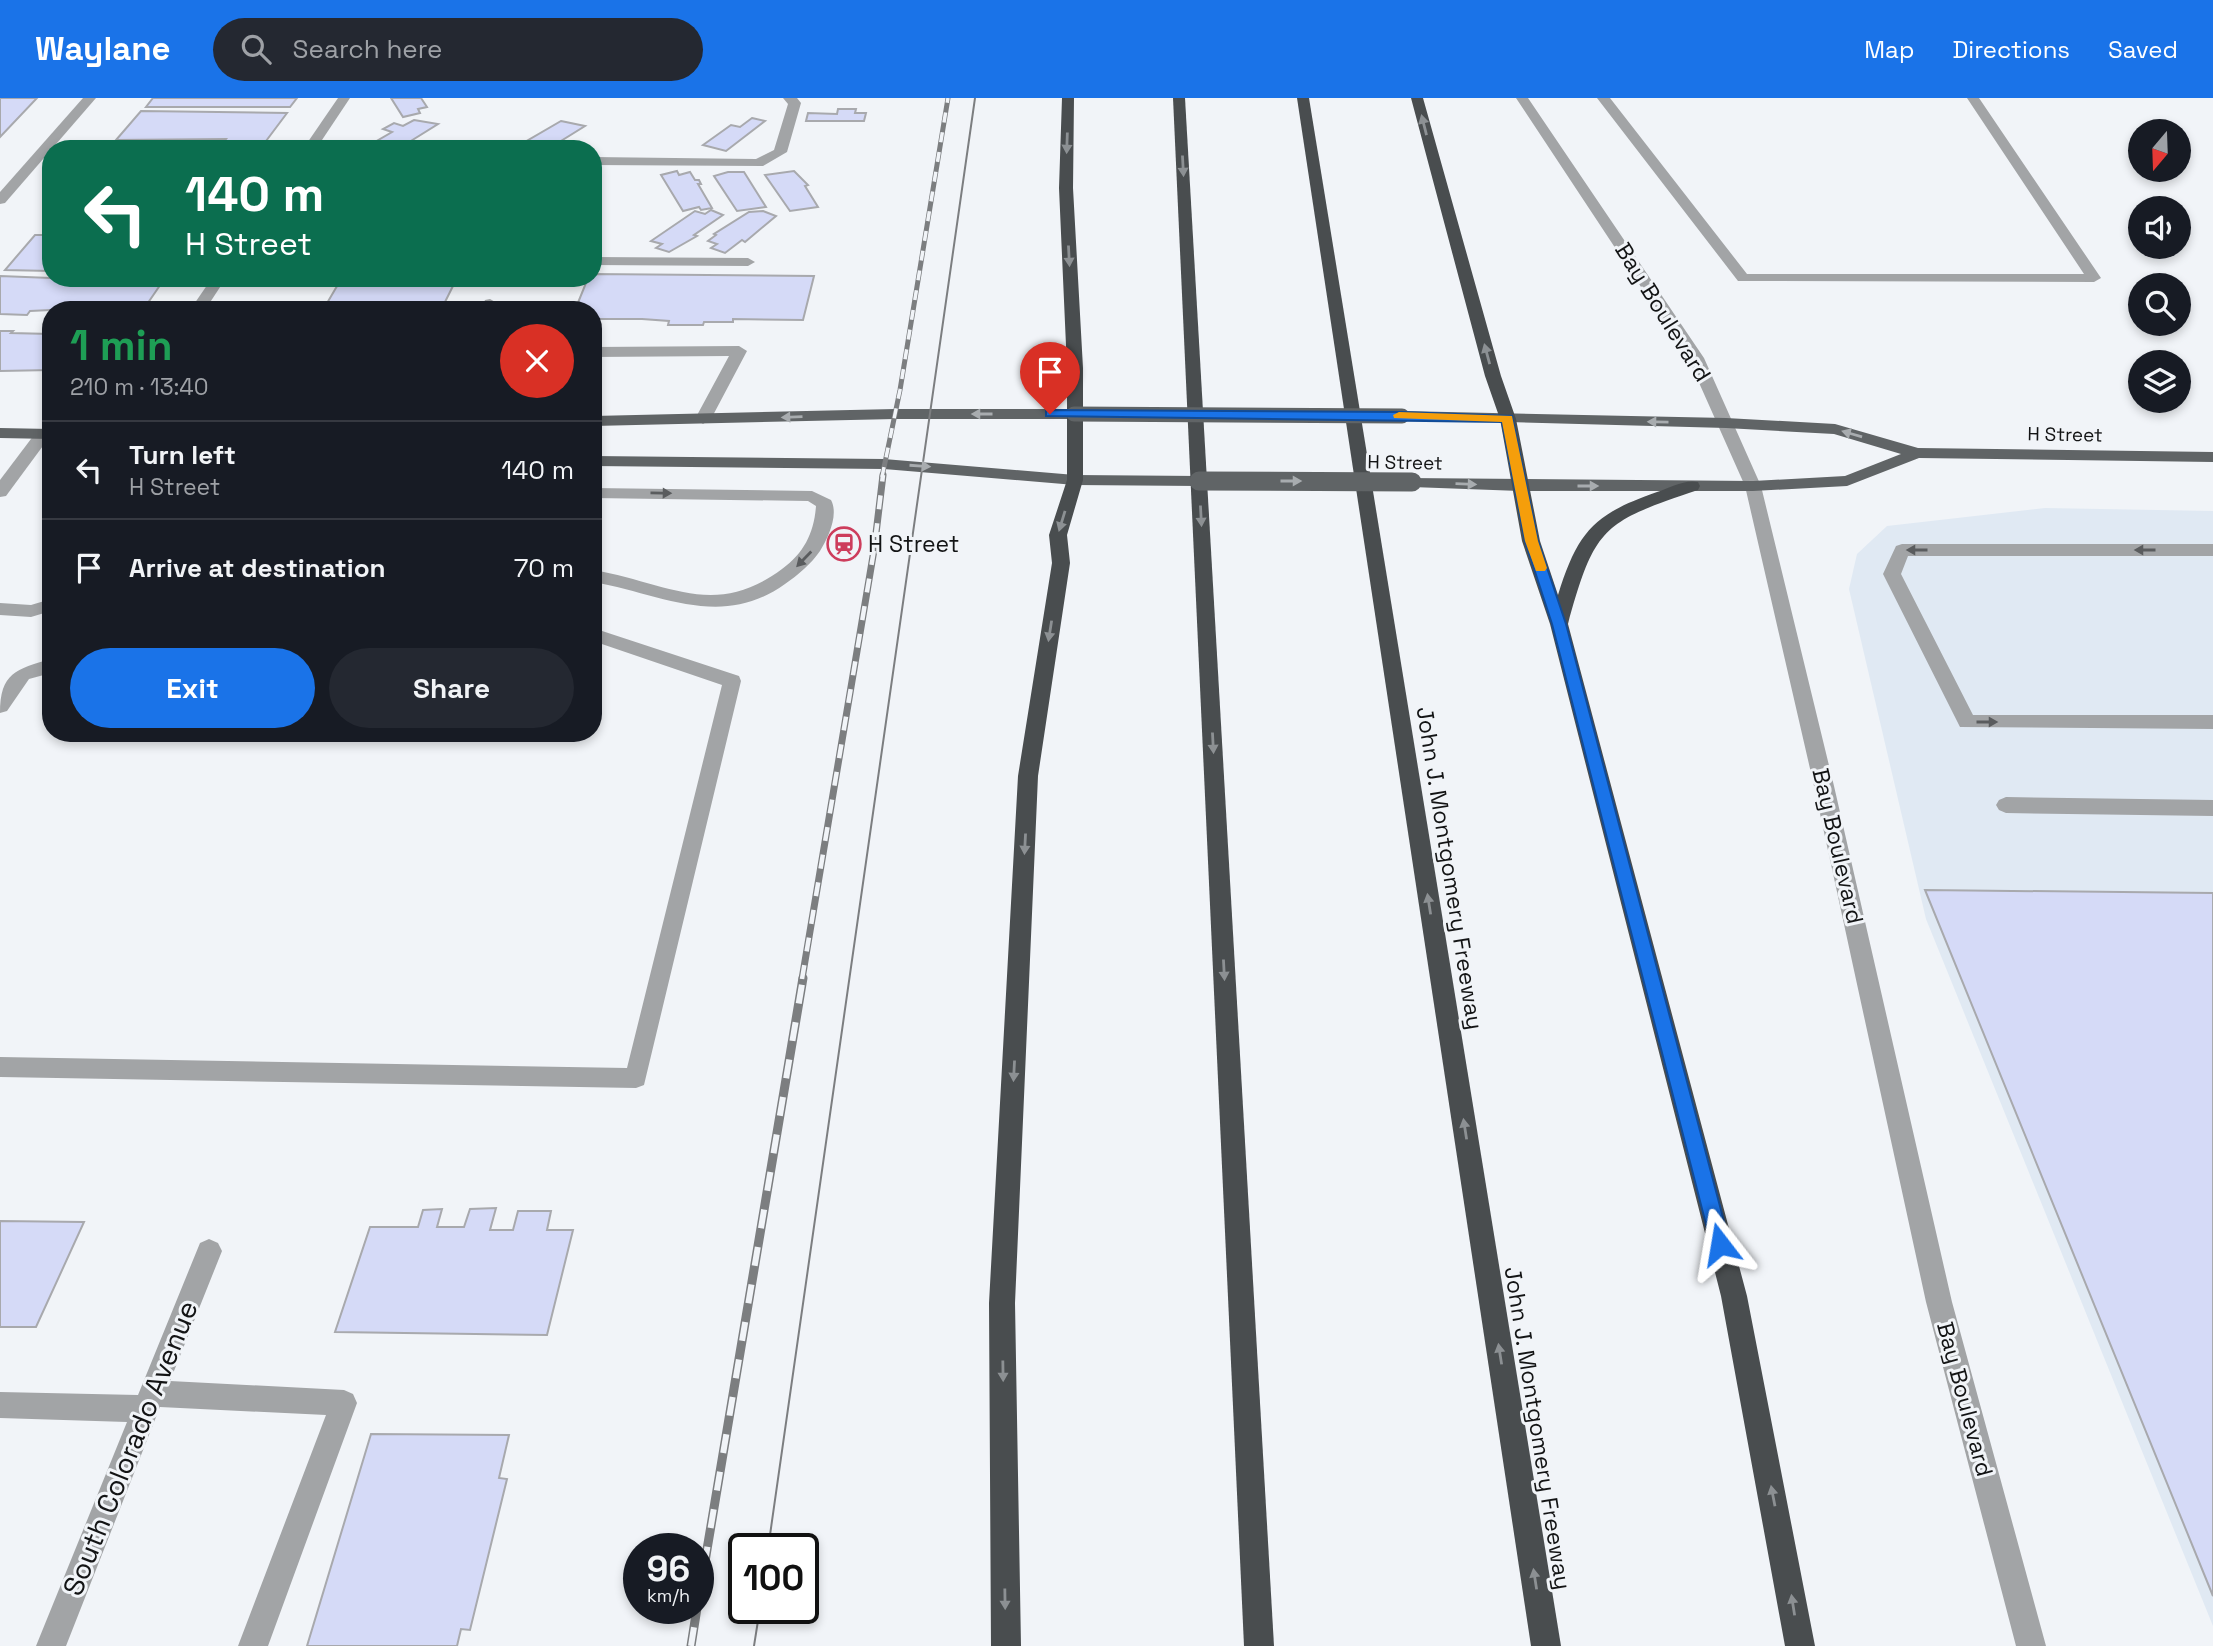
<!DOCTYPE html>
<meta charset="utf-8">
<style>
:root{--surface:#171b24;--page:#242831;--text:#f1f3f6;--muted:#9ea1a6;--line:#363941;--accent:#1a73e8}
body{margin:0;font-family:"Space Grotesk",sans-serif;background:var(--page);color:var(--text);height:100vh;display:flex;flex-direction:column;font-size:26px;white-space:nowrap}
*{box-sizing:border-box;margin:0}
p{font-size:23px;color:var(--muted)}
.icon{flex:none;width:38px;height:38px;fill:none;stroke:currentColor;stroke-width:2;stroke-linecap:round;stroke-linejoin:round}
.map{position:relative;flex:1;overflow:hidden}
.sheet{position:absolute;left:42px;top:203px;width:560px;height:441px;display:flex;flex-direction:column;background:var(--surface);border-radius:28px;box-shadow:0 4px 10px #0003}
.sheet>*{flex:none}
.guide{position:absolute;left:42px;top:42px;width:560px;height:147px;border-radius:28px;box-shadow:0 4px 10px #0003;background:#0b6e4f;color:#fff;overflow:hidden}
.needle{width:46px;rotate:199deg}
.tools{position:absolute;left:2128px;top:21px;display:grid;gap:14px}
.tools a{display:grid;place-items:center;width:63px;height:63px;border-radius:50%;background:var(--surface);box-shadow:0 4px 10px #0003;font-size:35px}
.speed{position:absolute;left:623px;top:1435px;display:flex;gap:14px;font-size:35px;font-weight:700;text-align:center}
.speed>*{display:grid;place-content:center;width:91px;height:91px;border-radius:50%;background:var(--surface);box-shadow:0 4px 10px #0003;line-height:1}
.speed small{font-size:18px;font-weight:400}
.speed .limit{border:4px solid #111;border-radius:10px;background:#fff;color:#111}
.pin{position:absolute;display:grid;place-items:center;width:60px;height:60px;color:#fff;margin:-72px -30px;border-radius:50% 50% 50% 0;rotate:-45deg;box-shadow:0 0 7px #0007}
.pin .icon{rotate:45deg}
.me{position:absolute;width:77px;margin:-38px;rotate:346deg;stroke-linejoin:round;filter:drop-shadow(0 0 5px #0008)}
.turn{display:flex;align-items:center;gap:24px;height:147px;padding:0 28px;font-size:32px}
.turn .icon{width:91px;height:91px;stroke-width:2.5}
.turn b{display:block;font-size:49px;line-height:60px}
.round{display:grid;place-items:center;flex:none;width:74px;height:74px;border-radius:37px;background:var(--page)}
.head{display:flex;align-items:center;justify-content:space-between;height:119px;padding:0 28px}
h1{font-size:42px;font-weight:700;line-height:52px;color:#1e9e55}
.cta{display:flex;gap:14px;margin-top:auto;padding:14px 28px}
.cta a{flex:1;height:80px;border-radius:42px;background:var(--accent);color:#fff;font-size:28px;font-weight:700;line-height:80px;text-align:center}
.cta a+a{background:var(--page);color:var(--text)}
ul{padding:0;list-style:none}
li{display:flex;align-items:center;gap:21px;height:98px;padding:0 28px;border-top:2px solid var(--line)}
li div{flex:1}
li b{display:block;font-size:26px}
li em{font-style:normal}
header{display:flex;align-items:center;gap:42px;box-sizing:border-box;height:98px;padding:0 35px;background:var(--accent);color:#fff}
header strong{font-size:33px}
nav{display:flex;gap:38px;margin-inline-start:auto;font-size:24px}
.search{width:490px;height:63px;background:var(--page);display:flex;align-items:center;gap:18px;box-sizing:border-box;padding:0 24px;border-radius:38px;color:var(--muted);font-size:26px}
.map>svg:first-child{display:block}
.built{fill:#e0e9f3}
.building{fill:#d5daf7;stroke:#a8a9ad;stroke-width:2}
.lines{fill:none;stroke-linecap:round;stroke-linejoin:round}
.minor{fill:#a2a4a6;fill-rule:evenodd}
.major{fill:#606466;fill-rule:evenodd}
.highway{fill:#494d4f;fill-rule:evenodd}
.tram{stroke:#7c7e80;stroke-width:2}
.rail-far2-casing{stroke:#7c7e80;stroke-width:5}
.rail-far1-casing{stroke:#7c7e80;stroke-width:7}
.rail-casing{stroke:#7c7e80;stroke-width:9}
.rail-far2{stroke:#f1f4f8;stroke-width:3.5;stroke-dasharray:10;stroke-linecap:butt}
.rail-far1{stroke:#f1f4f8;stroke-width:4.5;stroke-dasharray:14;stroke-linecap:butt}
.rail{stroke:#f1f4f8;stroke-width:6;stroke-dasharray:19;stroke-linecap:butt}
.major-bridge-far1{stroke:#606466;stroke-width:15}
.major-bridge{stroke:#606466;stroke-width:19}
.oneway{fill:#8c9093}
.oneway2{fill:#a8acaf}
.oneway3{fill:#5a5c5e}
.route{fill:#1a73e8;stroke:#114b97;stroke-width:2}
.slow{fill:#f59e0b}
.labels{text-anchor:middle;stroke-width:6;stroke-linejoin:round;paint-order:stroke}
.far-street-label{font-size:19px;fill:#131415;stroke:#f1f4f8}
.street-label{font-size:23px;fill:#131415;stroke:#f1f4f8}
.poi-label{font-size:23px;fill:#131415;stroke:#f1f4f8;text-anchor:start}
.near-street-label{font-size:28px;fill:#131415;stroke:#f1f4f8}
</style>
<header>
<strong>Waylane</strong>
<div class="search"><svg class="icon" aria-label="search" viewBox="0 0 24 24"><circle cx="10" cy="10" r="6"/><path d="M15 15l6 6"/></svg>Search here</div>
<nav><a>Map</a><a>Directions</a><a>Saved</a></nav>
</header>
<div class="map">
<svg width="2213" height="1548" viewBox="0 0 2213 1548">
<rect width="100%" height="100%" fill="#f1f4f8"/>
<path class="built" d="M2045 410 2213 413V1528L1926 821 1849 491 1857 456 1887 428Z"/>
<g class="building">
<path d="M0 0H37L0 39Z"/>
<path d="M153 0H297L290 9H146Z"/>
<path d="M391 0H421L427 9 418 11 420 15 403 19Z"/>
<path d="M838 11H856L855 15H866L864 23H806L808 15 837 16Z"/>
<path d="M141 13 287 15 260 51H218L226 41 116 42Z"/>
<path d="M752 20 765 23 726 53 703 47 731 27 740 29Z"/>
<path d="M414 22 438 26 398 51 375 44 392 34 383 31 394 25 403 28Z"/>
<path d="M561 23 585 28 548 51H539L525 44Z"/>
<path d="M677 73 679 77 690 74 695 82H699L701 86H698L712 110 701 112 699 109 683 113 661 77Z"/>
<path d="M794 73 808 87 805 88 818 109 790 113 765 77Z"/>
<path d="M728 74H744L766 109 737 113 714 78Z"/>
<path d="M711 112 723 117 694 137 697 138 669 154 656 150 662 146 651 143 695 113 705 116Z"/>
<path d="M763 113 776 118 745 144 742 142 725 155 711 150 717 146 708 143 716 137 714 136 749 114Z"/>
<path d="M35 137H51V173L5 172Z"/>
<path d="M593 176 814 178 803 222 733 221V224H704L703 227H668L669 223 642 221H593V212H575L588 180H593Z"/>
<path d="M0 178 51 180H165L143 212H51L30 213 27 217 0 216Z"/>
<path d="M378 180H457L441 212H323L340 183H376Z"/>
<path d="M0 233H13L11 235 51 236V272L0 273Z"/>
<path d="M1925 792 2213 795V1498Z"/>
<path d="M496 1110 490 1132H513L518 1113H551L547 1132H573L547 1237 335 1234 370 1129H418L423 1112 442 1111 437 1129H464L470 1111Z"/>
<path d="M0 1123 84 1124 36 1229H0Z"/>
<path d="M371 1336 509 1337 499 1380 507 1381 470 1532 461 1531 457 1548H307Z"/>
</g>
<g class="lines">
<g class="minor">
<path d="M83 0H96L5 105 0 106V94Z"/>
<path d="M338 0H350L316 51H303Z"/>
<path d="M783 0H797L801 5 787 54 763 68 593 67V59L756 61 774 52 788 6Z"/>
<path d="M1516 0H1528L1704 260 1761 388 1834 688 1952 1204 2046 1548H2016L1926 1204 1814 688 1745 388 1688 260Z"/>
<path d="M1597 0H1610L1747 176H2084L1967 0H1979L2101 180 2094 184 1738 183Z"/>
<path d="M593 159 748 160 755 164 748 168 593 167Z"/>
<path d="M212 180H226L205 212H190Z"/>
<path d="M490 201 497 205 495 212H480L485 202Z"/>
<path d="M739 248 747 253 711 321 703 326 695 321 729 258 593 259V249Z"/>
<path d="M43 331 49 333 51 337 6 398 0 399V382L37 333Z"/>
<path d="M593 390 812 393 831 402C839 417 828 440 820 453 811 466 798 477 785 486 721 532 662 496 593 484V472C666 484 714 522 782 471 804 455 814 435 816 408L808 403 593 400Z"/>
<path d="M1902 446H2213V458H1908L1901 476 1973 617H2213V631L1960 629 1883 476 1896 448Z"/>
<path d="M51 501V513L31 519 0 517V505L31 507Z"/>
<path d="M593 530 739 578 741 583 644 987 636 990 0 979V959L627 970 722 587 593 543Z"/>
<path d="M51 561V575L29 581 7 613 0 615C0 575 16 571 51 561Z"/>
<path d="M2006 699 2213 702V718L2006 715 1999 712 1996 707 1999 702Z"/>
<path d="M209 1141 218 1145 222 1153 170 1283 344 1292 353 1296 357 1305 268 1548H238L326 1317 160 1309 66 1548H36L127 1324 0 1320V1294L138 1297 200 1145Z"/>
</g>
<g class="major">
<path d="M895 311H1074L1082 316 1074 321H895L593 328V318Z"/>
<path d="M1402 313 1726 320 1835 326 1918 350 2213 354V364L1919 360 1847 388 1753 393H1520L1412 389 1404 384 1406 380 1753 383 1845 378 1901 356 1834 336 1726 330 1396 321 1394 318 1396 315Z"/>
<path d="M0 330 51 331V341L0 340Z"/>
<path d="M593 358 884 361 1075 377 1199 378 1207 383 1199 388 1075 387 884 371 593 368Z"/>
</g>
<g class="highway">
<path d="M1062 0H1074L1073 90 1083 270V382L1067 437 1070 465 1038 678 1015 1205 1021 1548H991L989 1205 1018 678 1052 465 1049 437 1067 382V270L1059 90Z"/>
<path d="M1173 0H1185L1274 1548H1244Z"/>
<path d="M1297 0H1309L1561 1548H1531Z"/>
<path d="M1411 0H1423L1501 278 1516 321 1540 443 1558 497C1578 433 1594 416 1657 394 1669 390 1685 381 1698 384L1700 388 1698 392C1603 424 1595 428 1568 526L1747 1198 1815 1548H1785L1721 1198 1550 526 1522 443 1500 321 1485 278Z"/>
</g>
<g class="tram">
<path d="M768 1451 975 0"/>
<path d="M754 1548 760 1510"/>
</g>
<defs>
<path id="rail-far2" d="M882 379 900 292 948 0"/>
<path id="rail-far1" d="M802 881 874 452 883 377"/>
<g id="rail">
<path d="M698 1505 803 880"/>
<path d="M691 1548 697 1510"/>
</g>
</defs>
<use href="#rail-far2" class="rail-far2-casing"/>
<use href="#rail-far1" class="rail-far1-casing"/>
<use href="#rail" class="rail-casing"/>
<use href="#rail-far2" class="rail-far2"/>
<use href="#rail-far1" class="rail-far1"/>
<use href="#rail" class="rail"/>
<path class="major-bridge-far1" d="M1074 316 1402 318"/>
<path class="major-bridge" d="M1199 383 1412 384"/>
</g>
<defs><path id="oneway-solid" d="M-6-.8H1V-3.2L6.5 0L1 3.2V.8H-6Z" transform="scale(1.75)"/></defs>
<g class="oneway">
<use href="#oneway-solid" transform="translate(1424 27) rotate(-104)"/>
<use href="#oneway-solid" transform="translate(1067 45) rotate(92)"/>
<use href="#oneway-solid" transform="translate(1183 68) rotate(87)"/>
<use href="#oneway-solid" transform="translate(1069 158) rotate(87)"/>
<use href="#oneway-solid" transform="translate(1487 256) rotate(-105)"/>
<use href="#oneway-solid" transform="translate(1201 418) rotate(87)"/>
<use href="#oneway-solid" transform="translate(1062 423) rotate(107)"/>
<use href="#oneway-solid" transform="translate(1050 533) rotate(99)"/>
<use href="#oneway-solid" transform="translate(1213 645) rotate(87)"/>
<use href="#oneway-solid" transform="translate(1025 746) rotate(93)"/>
<use href="#oneway-solid" transform="translate(1429 806) rotate(-99)"/>
<use href="#oneway-solid" transform="translate(1224 872) rotate(87)"/>
<use href="#oneway-solid" transform="translate(1014 973) rotate(93)"/>
<use href="#oneway-solid" transform="translate(1465 1031) rotate(-99)"/>
<use href="#oneway-solid" transform="translate(1500 1256) rotate(-99)"/>
<use href="#oneway-solid" transform="translate(1003 1273) rotate(89)"/>
<use href="#oneway-solid" transform="translate(1773 1398) rotate(-101)"/>
<use href="#oneway-solid" transform="translate(1535 1481) rotate(-99)"/>
<use href="#oneway-solid" transform="translate(1005 1501) rotate(89)"/>
<use href="#oneway-solid" transform="translate(1793 1507) rotate(-99)"/>
</g>
<g class="oneway2">
<use href="#oneway-solid" transform="translate(982 316) rotate(180)"/>
<use href="#oneway-solid" transform="translate(792 319) rotate(178)"/>
<use href="#oneway-solid" transform="translate(1658 324) rotate(-179)"/>
<use href="#oneway-solid" transform="translate(1852 336) rotate(-164)"/>
<use href="#oneway-solid" transform="translate(920 368) rotate(4)"/>
<use href="#oneway-solid" transform="translate(1291 383)"/>
<use href="#oneway-solid" transform="translate(1466 386) rotate(2)"/>
<use href="#oneway-solid" transform="translate(1588 388)"/>
</g>
<g class="oneway3">
<use href="#oneway-solid" transform="translate(661 395) rotate(1)"/>
<use href="#oneway-solid" transform="translate(1917 452) rotate(180)"/>
<use href="#oneway-solid" transform="translate(2145 452) rotate(180)"/>
<use href="#oneway-solid" transform="translate(804 461) rotate(134)"/>
<use href="#oneway-solid" transform="translate(1987 624)"/>
</g>
<path class="route" d="M1050 312 1402 314 1512 318 1538 443 1566 526 1730 1146 1727 1153 1720 1155 1714 1153 1711 1146 1552 526 1525 443 1502 324 1046 318V313Z"/>
<path class="slow" d="M1399 314 1512 318 1538 443 1547 470 1545 473H1536L1525 443 1502 324 1394 320 1393 317Z"/>
<defs>
<symbol id="station-ring" viewBox="-11 -11 22 22"><circle r="9.5" fill="#f1f4f8" stroke="#cd3d5c" stroke-width="1.5"/><path d="M-3-6H3Q5-6 5-4V2Q5 4 3 4L4.5 6H3L1.5 4h-3L-3 6H-4.5L-3 4Q-5 4-5 2V-4Q-5-6-3-6ZM-3.5-4v3h7v-3ZM-3.5 1v1.5H-2V1ZM2 1v1.5H3.5V1Z" fill="#cd3d5c"/></symbol>
</defs>
<g fill-rule="evenodd">
<use href="#station-ring" x="825" y="427" width="38" height="38"/>
</g>
<g class="labels">
<g class="far-street-label">
<text transform="translate(2065 336) rotate(1)" y="7">H Street</text>
<text transform="translate(1405 364) rotate(1)" y="7">H Street</text>
</g>
<g class="street-label">
<text transform="translate(1663 214) rotate(58)" y="8">Bay Boulevard</text>
<text transform="translate(1838 748) rotate(77)" y="8">Bay Boulevard</text>
<text transform="translate(1450 770) rotate(81)" y="8">John J. Montgomery Freeway</text>
<text transform="translate(1965 1301) rotate(75)" y="8">Bay Boulevard</text>
<text transform="translate(1538 1330) rotate(81)" y="8">John J. Montgomery Freeway</text>
</g>
<g class="poi-label">
<text x="868" y="454">H Street</text>
</g>
<g class="near-street-label">
<text transform="translate(130 1350) rotate(-68)" y="10">South Colorado Avenue</text>
</g>
</g>
</svg>
<div class="tools">
<a><svg class="needle" viewBox="-14 -14 28 28"><path d="M0-13l5 13h-10z" fill="#e53935"/><path d="M0 13l5-13h-10z" fill="#9ea1a6"/></svg></a>
<a><svg class="icon" aria-label="sound" viewBox="0 0 24 24"><path d="M4 9h4l5-4v14l-5-4H4zM17 9q2 3 0 6"/></svg></a>
<a><svg class="icon" aria-label="search" viewBox="0 0 24 24"><circle cx="10" cy="10" r="6"/><path d="M15 15l6 6"/></svg></a>
<a><svg class="icon" aria-label="layers" viewBox="0 0 24 24"><path d="M12 4l9 5-9 5-9-5zM3 14l9 5 9-5"/></svg></a>
</div>
<div class="speed"><div>96<small>km/h</small></div><div class="limit">100</div></div>
<div class="pin" style="left:1050px;top:316px;background:#d93025"><svg class="icon" aria-label="arrive" viewBox="0 0 24 24"><path d="M6 21V4h12l-3 4 3 4H6"/></svg></div>
<svg class="me" style="left:1720px;top:1146px" viewBox="-20 -20 40 40"><path d="M0-17L14 15 0 8-14 15z" fill="#1a73e8" stroke="#fff" stroke-width="4"/></svg>
<div class="guide">
<div class="turn"><svg class="icon" aria-label="left" viewBox="0 0 24 24"><path d="M17 20v-9H6M10 6l-5 5 5 5"/></svg><div><b>140 m</b>H Street</div></div>
</div>
<section class="sheet">
<div class="head"><div><h1>1 min</h1><p>210 m · 13:40</p></div><a class="round" style="background:#d93025;color:#fff"><svg class="icon" aria-label="close" viewBox="0 0 24 24"><path d="M6 6l12 12M18 6L6 18"/></svg></a></div>
<ul>
<li><svg class="icon" aria-label="left" viewBox="0 0 24 24"><path d="M17 20v-9H6M10 6l-5 5 5 5"/></svg><div><b>Turn left</b><p>H Street</p></div><em>140 m</em></li>
<li><svg class="icon" aria-label="arrive" viewBox="0 0 24 24"><path d="M6 21V4h12l-3 4 3 4H6"/></svg><div><b>Arrive at destination</b></div><em>70 m</em></li>
</ul>
<div class="cta"><a>Exit</a><a>Share</a></div>
</section>
</div>
